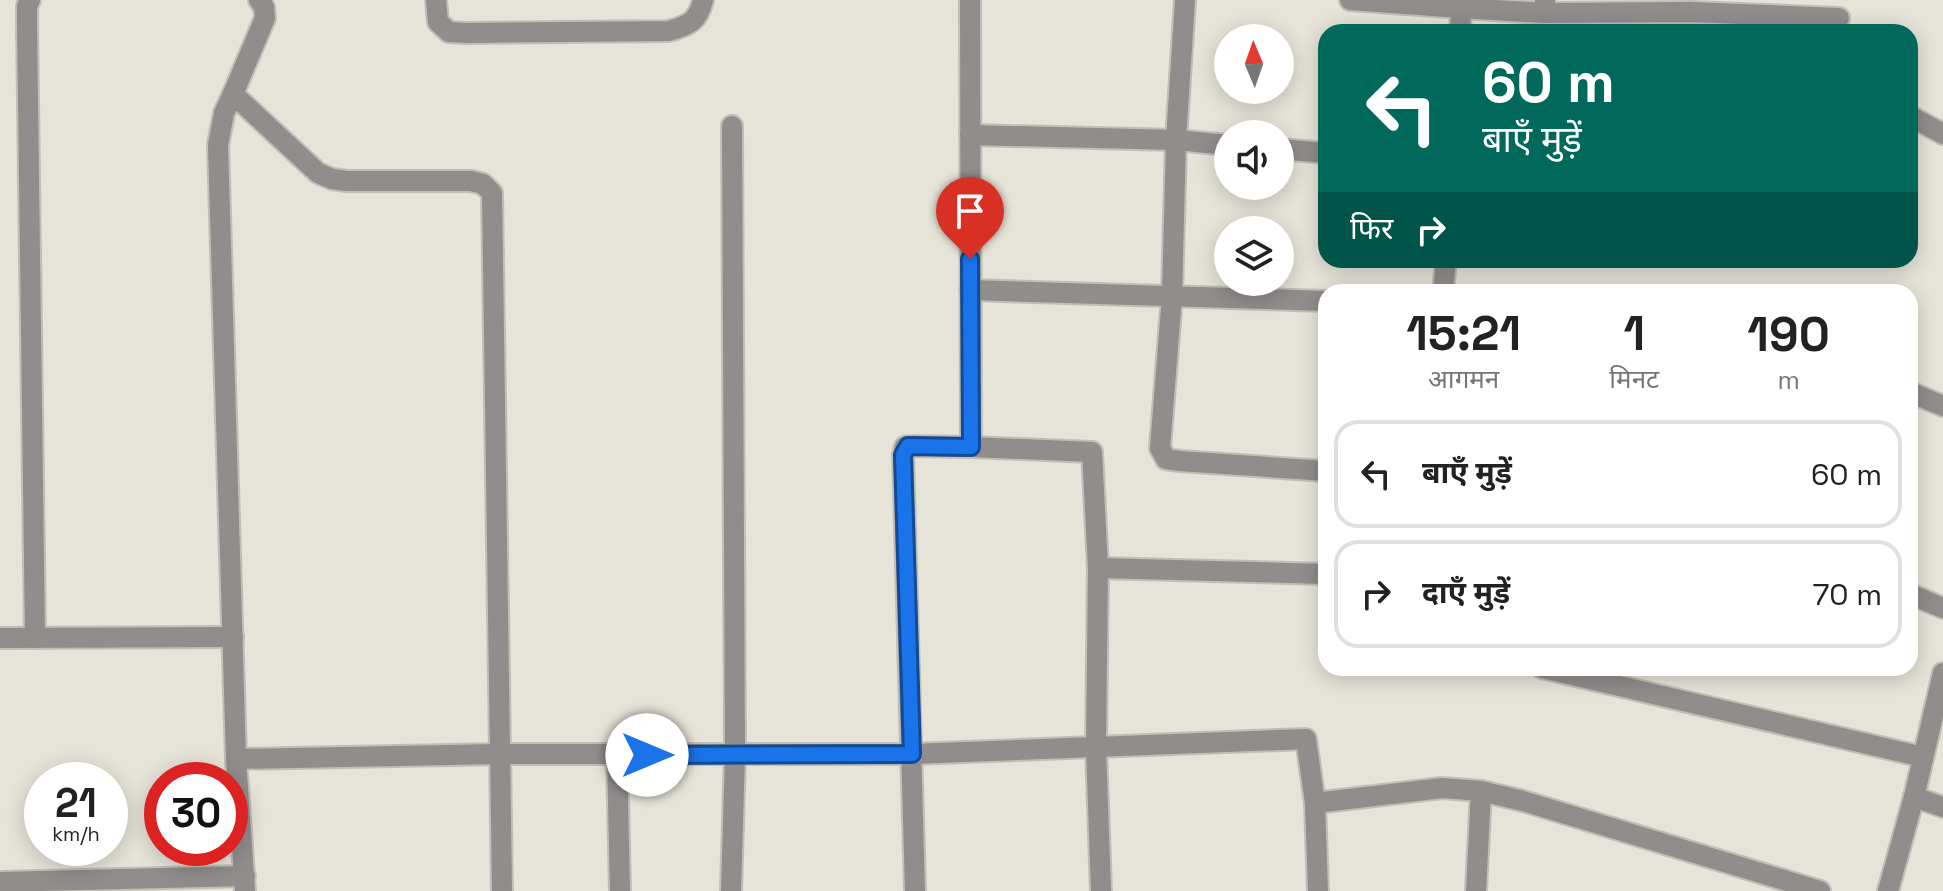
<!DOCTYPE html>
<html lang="hi">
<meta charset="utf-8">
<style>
:root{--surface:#fff;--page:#f6f6f6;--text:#222;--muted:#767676;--line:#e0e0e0}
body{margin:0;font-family:"Space Grotesk","Noto Sans Devanagari",sans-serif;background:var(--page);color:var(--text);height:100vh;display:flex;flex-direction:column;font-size:30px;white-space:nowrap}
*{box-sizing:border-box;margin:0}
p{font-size:26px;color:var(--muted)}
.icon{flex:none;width:44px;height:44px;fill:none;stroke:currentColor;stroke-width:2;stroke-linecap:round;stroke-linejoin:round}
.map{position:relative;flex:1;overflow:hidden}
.drawer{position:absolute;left:1318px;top:284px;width:600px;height:392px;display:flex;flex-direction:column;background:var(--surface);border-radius:24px;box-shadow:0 4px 20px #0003}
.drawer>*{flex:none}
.top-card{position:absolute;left:1318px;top:24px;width:600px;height:244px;border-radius:24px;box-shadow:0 4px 20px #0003;background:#00695c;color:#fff;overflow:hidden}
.needle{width:52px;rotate:358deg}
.tools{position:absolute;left:1214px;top:24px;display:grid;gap:16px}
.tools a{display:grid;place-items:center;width:80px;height:80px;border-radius:50%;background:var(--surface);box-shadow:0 4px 20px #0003;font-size:40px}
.speed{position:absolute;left:24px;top:762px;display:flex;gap:16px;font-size:40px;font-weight:700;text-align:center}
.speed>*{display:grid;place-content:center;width:104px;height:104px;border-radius:50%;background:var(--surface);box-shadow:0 4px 20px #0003;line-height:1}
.speed small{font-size:20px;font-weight:400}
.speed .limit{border:12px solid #d22;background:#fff;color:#111}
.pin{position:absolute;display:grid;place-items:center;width:68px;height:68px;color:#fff;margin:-82px -34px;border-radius:50% 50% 50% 0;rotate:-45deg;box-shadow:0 0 8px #0007}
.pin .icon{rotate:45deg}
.me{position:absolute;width:88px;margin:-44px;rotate:90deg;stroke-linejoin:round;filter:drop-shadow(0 0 6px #0008)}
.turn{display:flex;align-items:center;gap:28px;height:168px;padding:0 32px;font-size:36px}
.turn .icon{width:104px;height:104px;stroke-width:2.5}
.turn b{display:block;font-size:56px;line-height:68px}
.then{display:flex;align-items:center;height:76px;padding:0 32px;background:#0003;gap:16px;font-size:30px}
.eta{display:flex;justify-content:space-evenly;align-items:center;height:136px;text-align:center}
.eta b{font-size:48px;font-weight:800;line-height:56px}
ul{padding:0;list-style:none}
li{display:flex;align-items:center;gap:24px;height:108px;margin:0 16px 12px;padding:0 16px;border:4px solid var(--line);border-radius:24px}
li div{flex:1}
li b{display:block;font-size:30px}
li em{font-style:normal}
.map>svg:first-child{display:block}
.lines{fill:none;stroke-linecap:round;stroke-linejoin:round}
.street-casing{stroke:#c1bfb5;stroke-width:24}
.street{stroke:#928d8d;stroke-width:20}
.route-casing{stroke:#114b97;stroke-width:20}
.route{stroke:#1a73e8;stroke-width:14}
</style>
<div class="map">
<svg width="1943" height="891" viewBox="0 0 1943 891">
<rect width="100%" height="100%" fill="#e6e3d8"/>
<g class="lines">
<defs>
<g id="street">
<path d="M30 0 27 6V24L35 638"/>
<path d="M259 0 264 7 265 18 233 94 318 173 332 179 347 181H471L483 184 492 193 502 891"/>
<path d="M436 0 438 22 449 32 467 33 669 31C690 25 698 21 703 0"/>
<path d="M970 0 971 447 1092 452 1098 568 1096 748 1101 891"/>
<path d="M1185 0 1176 140 1172 296 1160 448 1166 459 1180 461 1326 471"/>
<path d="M1350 0 1461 8"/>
<path d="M1545 13 1691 12 1839 18"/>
<path d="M1460 32 1461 8 1545 13V0"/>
<path d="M233 94 224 113 218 145 236 759 245 891"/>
<path d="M1910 116 1943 134"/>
<path d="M970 135 1176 140 1228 145"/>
<path d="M1280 149 1326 153"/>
<path d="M970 290 1326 301"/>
<path d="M1443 292 1446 260"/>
<path d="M1910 392 1943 406"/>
<path d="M1098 568 1326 574"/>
<path d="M1910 594 1943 608"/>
<path d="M0 638 233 637"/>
<path d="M1542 668 1923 757"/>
<path d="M617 755 620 891"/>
<path d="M236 759 500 754H912L1306 739 1315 803 1318 891"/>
<path d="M1481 791 1523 801 1820 891"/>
<path d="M1914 797 1943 807"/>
<path d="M1315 803 1442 788 1481 791 1476 891"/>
<path d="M0 882 245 876"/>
<path d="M731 891 735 754 732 126"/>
<path d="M915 891 903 455 905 447 908 446 971 447"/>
<path d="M1888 891 1914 797 1943 673"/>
</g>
</defs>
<use href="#street" class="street-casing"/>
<use href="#street" class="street"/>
</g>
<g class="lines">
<defs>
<path id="route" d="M647 755 912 754 903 455 908 446 971 447 970 259"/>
</defs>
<use href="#route" class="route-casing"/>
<use href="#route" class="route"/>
</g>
</svg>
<div class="tools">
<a><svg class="needle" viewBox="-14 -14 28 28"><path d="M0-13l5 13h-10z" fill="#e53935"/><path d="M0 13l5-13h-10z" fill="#767676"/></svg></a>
<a><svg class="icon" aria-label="sound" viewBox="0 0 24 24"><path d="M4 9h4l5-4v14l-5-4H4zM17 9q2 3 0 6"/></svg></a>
<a><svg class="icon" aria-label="layers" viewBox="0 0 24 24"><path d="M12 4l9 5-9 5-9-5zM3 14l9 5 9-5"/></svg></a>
</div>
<div class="speed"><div>21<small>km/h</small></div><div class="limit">30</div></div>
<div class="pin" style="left:970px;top:259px;background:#d93025"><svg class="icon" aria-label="arrive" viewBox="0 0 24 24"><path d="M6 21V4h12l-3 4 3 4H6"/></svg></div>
<svg class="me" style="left:647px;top:755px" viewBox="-20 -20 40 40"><circle r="19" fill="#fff"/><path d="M0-13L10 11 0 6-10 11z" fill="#1a73e8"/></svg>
<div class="top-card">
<div class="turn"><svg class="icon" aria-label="left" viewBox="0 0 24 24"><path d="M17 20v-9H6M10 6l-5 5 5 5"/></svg><div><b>60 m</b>बाएँ मुड़ें</div></div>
<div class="then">फिर<svg class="icon" aria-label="right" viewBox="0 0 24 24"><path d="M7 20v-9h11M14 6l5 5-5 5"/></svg></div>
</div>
<section class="drawer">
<div class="eta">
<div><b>15:21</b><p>आगमन</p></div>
<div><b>1</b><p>मिनट</p></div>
<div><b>190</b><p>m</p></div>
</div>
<ul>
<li><svg class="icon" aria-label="left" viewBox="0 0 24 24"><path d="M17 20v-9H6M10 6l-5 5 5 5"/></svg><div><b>बाएँ मुड़ें</b></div><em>60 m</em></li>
<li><svg class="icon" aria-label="right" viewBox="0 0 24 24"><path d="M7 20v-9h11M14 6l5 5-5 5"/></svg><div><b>दाएँ मुड़ें</b></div><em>70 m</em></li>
</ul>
</section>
</div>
